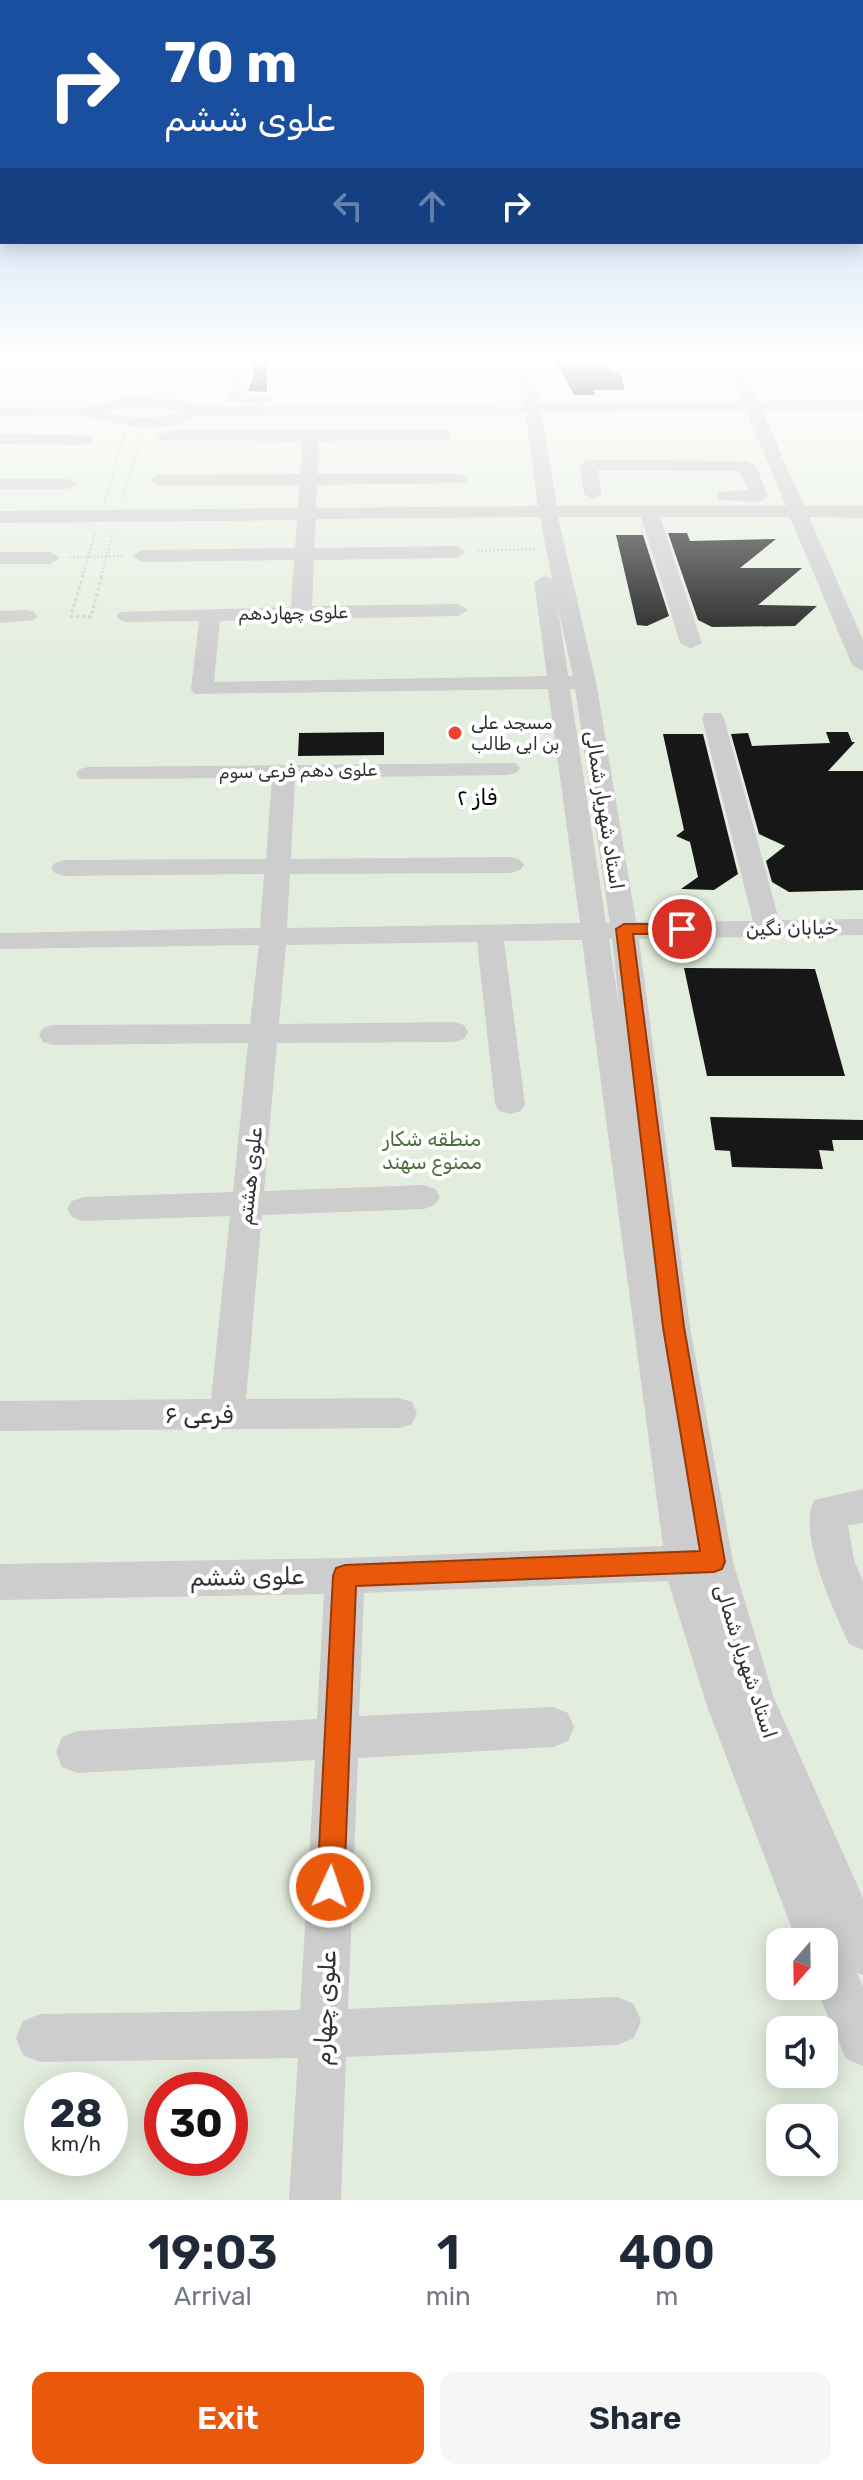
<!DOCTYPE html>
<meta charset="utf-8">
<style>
:root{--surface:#fff;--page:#f6f6f7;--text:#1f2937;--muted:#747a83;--accent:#ea580c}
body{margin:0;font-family:Rubik,Vazirmatn,sans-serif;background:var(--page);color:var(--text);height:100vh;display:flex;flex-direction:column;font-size:30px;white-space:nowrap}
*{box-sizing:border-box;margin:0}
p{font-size:26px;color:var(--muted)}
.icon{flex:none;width:44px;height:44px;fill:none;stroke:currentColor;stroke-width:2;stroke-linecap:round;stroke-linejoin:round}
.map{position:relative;height:2200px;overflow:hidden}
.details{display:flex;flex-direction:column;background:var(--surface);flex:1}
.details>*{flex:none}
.guide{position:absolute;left:0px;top:0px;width:864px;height:244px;box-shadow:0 4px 20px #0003;background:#1a4fa0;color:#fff;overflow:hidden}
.needle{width:52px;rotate:200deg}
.fabs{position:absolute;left:766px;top:1928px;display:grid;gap:16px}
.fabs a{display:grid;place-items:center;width:72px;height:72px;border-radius:16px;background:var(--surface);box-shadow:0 4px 20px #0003;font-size:40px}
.speed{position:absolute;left:24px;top:2072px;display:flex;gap:16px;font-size:40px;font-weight:700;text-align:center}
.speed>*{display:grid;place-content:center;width:104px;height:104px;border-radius:50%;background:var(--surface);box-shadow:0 4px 20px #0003;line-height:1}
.speed small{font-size:20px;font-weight:400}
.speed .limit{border:12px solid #d22;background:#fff;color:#111}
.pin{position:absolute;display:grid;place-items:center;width:68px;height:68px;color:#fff;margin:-34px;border:4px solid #fff;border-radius:50%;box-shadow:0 2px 8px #0007}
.me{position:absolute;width:88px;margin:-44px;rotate:3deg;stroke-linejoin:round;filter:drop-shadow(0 0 6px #0008)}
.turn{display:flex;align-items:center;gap:28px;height:168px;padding:0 32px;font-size:36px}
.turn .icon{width:104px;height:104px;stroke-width:2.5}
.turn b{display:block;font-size:56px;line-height:68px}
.lanes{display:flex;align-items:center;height:76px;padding:0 32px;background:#0003;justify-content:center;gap:40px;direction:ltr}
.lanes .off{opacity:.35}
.eta{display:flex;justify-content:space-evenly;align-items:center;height:136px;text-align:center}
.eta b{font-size:48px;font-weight:600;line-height:56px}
.button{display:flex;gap:16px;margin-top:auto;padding:16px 32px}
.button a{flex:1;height:92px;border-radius:16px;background:var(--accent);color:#fff;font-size:32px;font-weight:600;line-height:92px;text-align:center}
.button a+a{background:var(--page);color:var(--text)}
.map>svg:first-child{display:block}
.green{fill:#e3eddd;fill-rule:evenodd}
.building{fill:#171717}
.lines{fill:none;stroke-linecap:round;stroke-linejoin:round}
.path-far1{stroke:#cdcdcd;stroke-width:2;stroke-dasharray:2 2;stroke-linecap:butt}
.path{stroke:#cdcdcd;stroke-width:3;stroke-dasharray:3 3;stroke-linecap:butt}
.minor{fill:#cdcdcd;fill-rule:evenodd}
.route{fill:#ea580c;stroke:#983908;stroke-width:2}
.poi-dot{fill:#ec432c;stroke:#fff;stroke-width:3}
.labels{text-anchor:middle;stroke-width:8;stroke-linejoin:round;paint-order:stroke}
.far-street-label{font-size:18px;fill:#303030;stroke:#fff}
.far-poi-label{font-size:18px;fill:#303030;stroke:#fff;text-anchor:start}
.street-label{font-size:20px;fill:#303030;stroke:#fff}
.park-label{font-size:20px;fill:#496e3b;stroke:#fff}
.neighbourhood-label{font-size:22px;fill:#000;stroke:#fff}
.near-street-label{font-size:24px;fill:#303030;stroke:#fff}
</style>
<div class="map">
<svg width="863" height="2200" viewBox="0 0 863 2200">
<rect width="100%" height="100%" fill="#fff"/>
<path class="green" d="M0 359H863V2200H0ZM780 1942H824V1986H780ZM780 2030H824V2074H780ZM42 2090H110V2158H42ZM162 2090H230V2158H162ZM780 2118H824V2162H780Z"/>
<g class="building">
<path d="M253 359H267V392L248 391 253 378Z"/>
<path d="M583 359 584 361 608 363 610 372H620L625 390H594L595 395H574L555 360Z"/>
<path d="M668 533H687L690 541 776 539 740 568H802L758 605 817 606 795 626 712 627 698 620Z"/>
<path d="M616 535H643L669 616 647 626 637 625Z"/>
<path d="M384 732V755L298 756 299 733Z"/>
<path d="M826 732H848L852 742H855L828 771H863V890L789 892 772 882 766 861 785 846 759 834 731 734 748 733 752 746 830 743Z"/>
<path d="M663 734H703L738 874 714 890 681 889 698 877 690 842 676 836 684 830Z"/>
<path d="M684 968 815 969 845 1076H707Z"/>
<path d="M710 1117 863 1120V1140H832L834 1151 819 1150 823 1169 732 1167 730 1151 715 1150Z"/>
</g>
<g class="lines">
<g class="path-far1">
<path d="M122 500 141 435"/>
<path d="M104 501 126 433"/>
<path d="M477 551 536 549"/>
<path d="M69 557 124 556"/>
<path d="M82 577 95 533"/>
<path d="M101 577 113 531"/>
</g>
<path class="path" d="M83 575 71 616 91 617 102 575"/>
<g class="minor">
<path d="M161 359H182L219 372 248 374 250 377 244 394H264L272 399 264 404 228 402 226 399 232 382 211 380Z"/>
<path d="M517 359H533L540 402 742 401 724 359H740L758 401 863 400V410L762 411 804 506H863V518L809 517 863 640V671L852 665 790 517H660L702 643 691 649 680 643 641 517H558L596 682 636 922 753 921 702 718 705 713H721L724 718 779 920 863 919V935L639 939 690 1327 733 1562 774 1698 863 1898V1975L857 1973 863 1986V2066L846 2059 815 1986H824V1942H797L708 1709 668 1581 364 1593 359 1716 553 1707 568 1713 574 1727 568 1741 553 1747 358 1758 348 2009 617 1997 634 2004 641 2021 634 2038 617 2045 346 2057 341 2200H289L298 2058 40 2062 23 2055 16 2038 23 2021 40 2014 300 2010 315 1760 77 1773 62 1767 56 1752 62 1737 77 1731 317 1719 324 1594 0 1600V1564L345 1558 663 1546 582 940 504 941 525 1104 521 1111 510 1114 499 1111 495 1104 477 942 286 945 279 1024 454 1022 464 1025 468 1032 464 1039 454 1042 277 1043 264 1191 424 1185 435 1189 440 1197 435 1205 424 1209 262 1215 246 1399 399 1398 412 1402 417 1413 412 1424 399 1428 0 1431V1401L211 1399 230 1216 83 1221 72 1217 67 1209 72 1201 83 1197 233 1192 248 1043 53 1045 43 1042 39 1035 43 1028 53 1025 250 1024 259 945 0 949V933L260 928 264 874 64 876 55 873 51 868 55 863 64 860 266 859 272 778 80 779 76 774 80 769 88 767 516 763 520 768 516 773 508 775 295 778 291 859 511 857 520 860 524 865 520 870 511 873 290 874 287 928 580 923 548 689 194 694 191 689 199 621 127 622 120 620 117 616 120 612 291 607 294 560 142 562 132 556 142 550 295 548 297 520 0 523V511L298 508 299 485H158L149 480 158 475 300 474 302 441 160 440 157 436 166 431 443 430 449 431 452 435 449 439 319 441 318 474H460L469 479 466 483 317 485 316 508 538 506 525 411 517 415 194 416C161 437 122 424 89 417 64 412 26 417 0 417V407H92L127 397 187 400 196 406 523 407ZM127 407 181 410C160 421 129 419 107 413ZM746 411 786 506H557L541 412ZM540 517 552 579 544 576 534 582 547 676 214 682 220 621 458 616 468 610 458 604 312 606 314 560 456 558 466 552 456 546 314 548 316 519ZM558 608 573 676H568ZM570 689H575L610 923H606ZM609 939H612L620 1013Z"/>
<path d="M0 434 85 435 94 440 85 445 0 444Z"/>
<path d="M588 460 747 461 756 466 768 496 759 502 720 500 717 496 720 492 748 490 740 471 598 470 602 494 593 499 584 494 579 465Z"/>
<path d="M0 479H68L77 484 68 489H0Z"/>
<path d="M0 552H50L60 558 50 564H0Z"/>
<path d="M27 610 34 612 37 616 34 620 0 623V611Z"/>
<path d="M863 1489V1523L848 1525 854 1560 863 1581V1650L849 1644C834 1610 797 1535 814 1500Z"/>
</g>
</g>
<linearGradient id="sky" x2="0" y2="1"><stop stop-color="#9bc2ea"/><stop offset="0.54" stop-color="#fff"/><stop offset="1" stop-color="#fff" stop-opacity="0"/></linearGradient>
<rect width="863" height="667" fill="url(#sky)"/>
<path class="route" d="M624 924H682L690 929 682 934H633L684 1327 725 1562 722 1569 714 1572 356 1586 344 1887 340 1896 330 1900 321 1896 317 1887 333 1576 336 1568 345 1565 700 1551 663 1327 616 929Z"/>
<circle class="poi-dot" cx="455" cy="733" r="8"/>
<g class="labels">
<g class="far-street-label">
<text transform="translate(293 613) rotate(-1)" y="6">علوی چهاردهم</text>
<text transform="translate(298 771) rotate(-1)" y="6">علوی دهم فرعی سوم</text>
</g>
<g class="far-poi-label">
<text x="471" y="729">مسجد علی<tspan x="471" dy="21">بن ابی طالب</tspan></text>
</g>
<g class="street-label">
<text transform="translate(605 810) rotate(81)" y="7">استاد شهریار شمالی</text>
<text transform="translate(792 928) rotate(-1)" y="7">خیابان نگین</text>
<text transform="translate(250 1176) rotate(-84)" y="7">علوی هشتم</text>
<text transform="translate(746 1661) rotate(72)" y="7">استاد شهریار شمالی</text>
</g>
<g class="park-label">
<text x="432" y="1146">منطقه شکار<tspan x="432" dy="23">ممنوع سهند</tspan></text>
</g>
<g class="neighbourhood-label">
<text x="477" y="805">فاز ۲</text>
</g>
<g class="near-street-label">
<text x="199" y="1423">فرعی ۶</text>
<text transform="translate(247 1577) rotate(-1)" y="8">علوی ششم</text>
<text transform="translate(325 2008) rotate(-87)" y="8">علوی چهارم</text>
</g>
</g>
</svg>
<div class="fabs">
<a><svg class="needle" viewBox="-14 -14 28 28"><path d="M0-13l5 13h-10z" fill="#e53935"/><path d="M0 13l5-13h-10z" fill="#747a83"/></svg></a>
<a><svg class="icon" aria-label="sound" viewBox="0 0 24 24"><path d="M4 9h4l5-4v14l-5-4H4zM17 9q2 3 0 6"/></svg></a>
<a><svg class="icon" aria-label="search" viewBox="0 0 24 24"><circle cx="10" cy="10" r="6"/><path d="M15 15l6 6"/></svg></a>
</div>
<div class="speed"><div>28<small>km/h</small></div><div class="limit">30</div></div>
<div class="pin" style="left:682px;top:929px;background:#d93025"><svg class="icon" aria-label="arrive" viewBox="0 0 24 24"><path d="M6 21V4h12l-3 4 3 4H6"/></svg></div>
<svg class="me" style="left:330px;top:1887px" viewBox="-20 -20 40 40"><circle r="17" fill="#ea580c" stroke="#fff" stroke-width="3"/><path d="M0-11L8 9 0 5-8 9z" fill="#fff"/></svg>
<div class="guide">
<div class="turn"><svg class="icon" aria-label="right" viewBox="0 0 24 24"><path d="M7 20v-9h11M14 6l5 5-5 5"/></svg><div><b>70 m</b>علوی ششم</div></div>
<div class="lanes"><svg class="icon off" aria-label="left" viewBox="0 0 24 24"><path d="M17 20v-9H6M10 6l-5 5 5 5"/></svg><svg class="icon off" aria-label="ahead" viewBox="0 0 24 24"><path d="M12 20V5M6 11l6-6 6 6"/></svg><svg class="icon" aria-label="right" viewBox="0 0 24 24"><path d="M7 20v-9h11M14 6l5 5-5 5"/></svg></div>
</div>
</div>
<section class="details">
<div class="eta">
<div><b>19:03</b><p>Arrival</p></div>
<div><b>1</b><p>min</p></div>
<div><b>400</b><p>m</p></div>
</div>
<div class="button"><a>Exit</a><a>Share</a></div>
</section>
